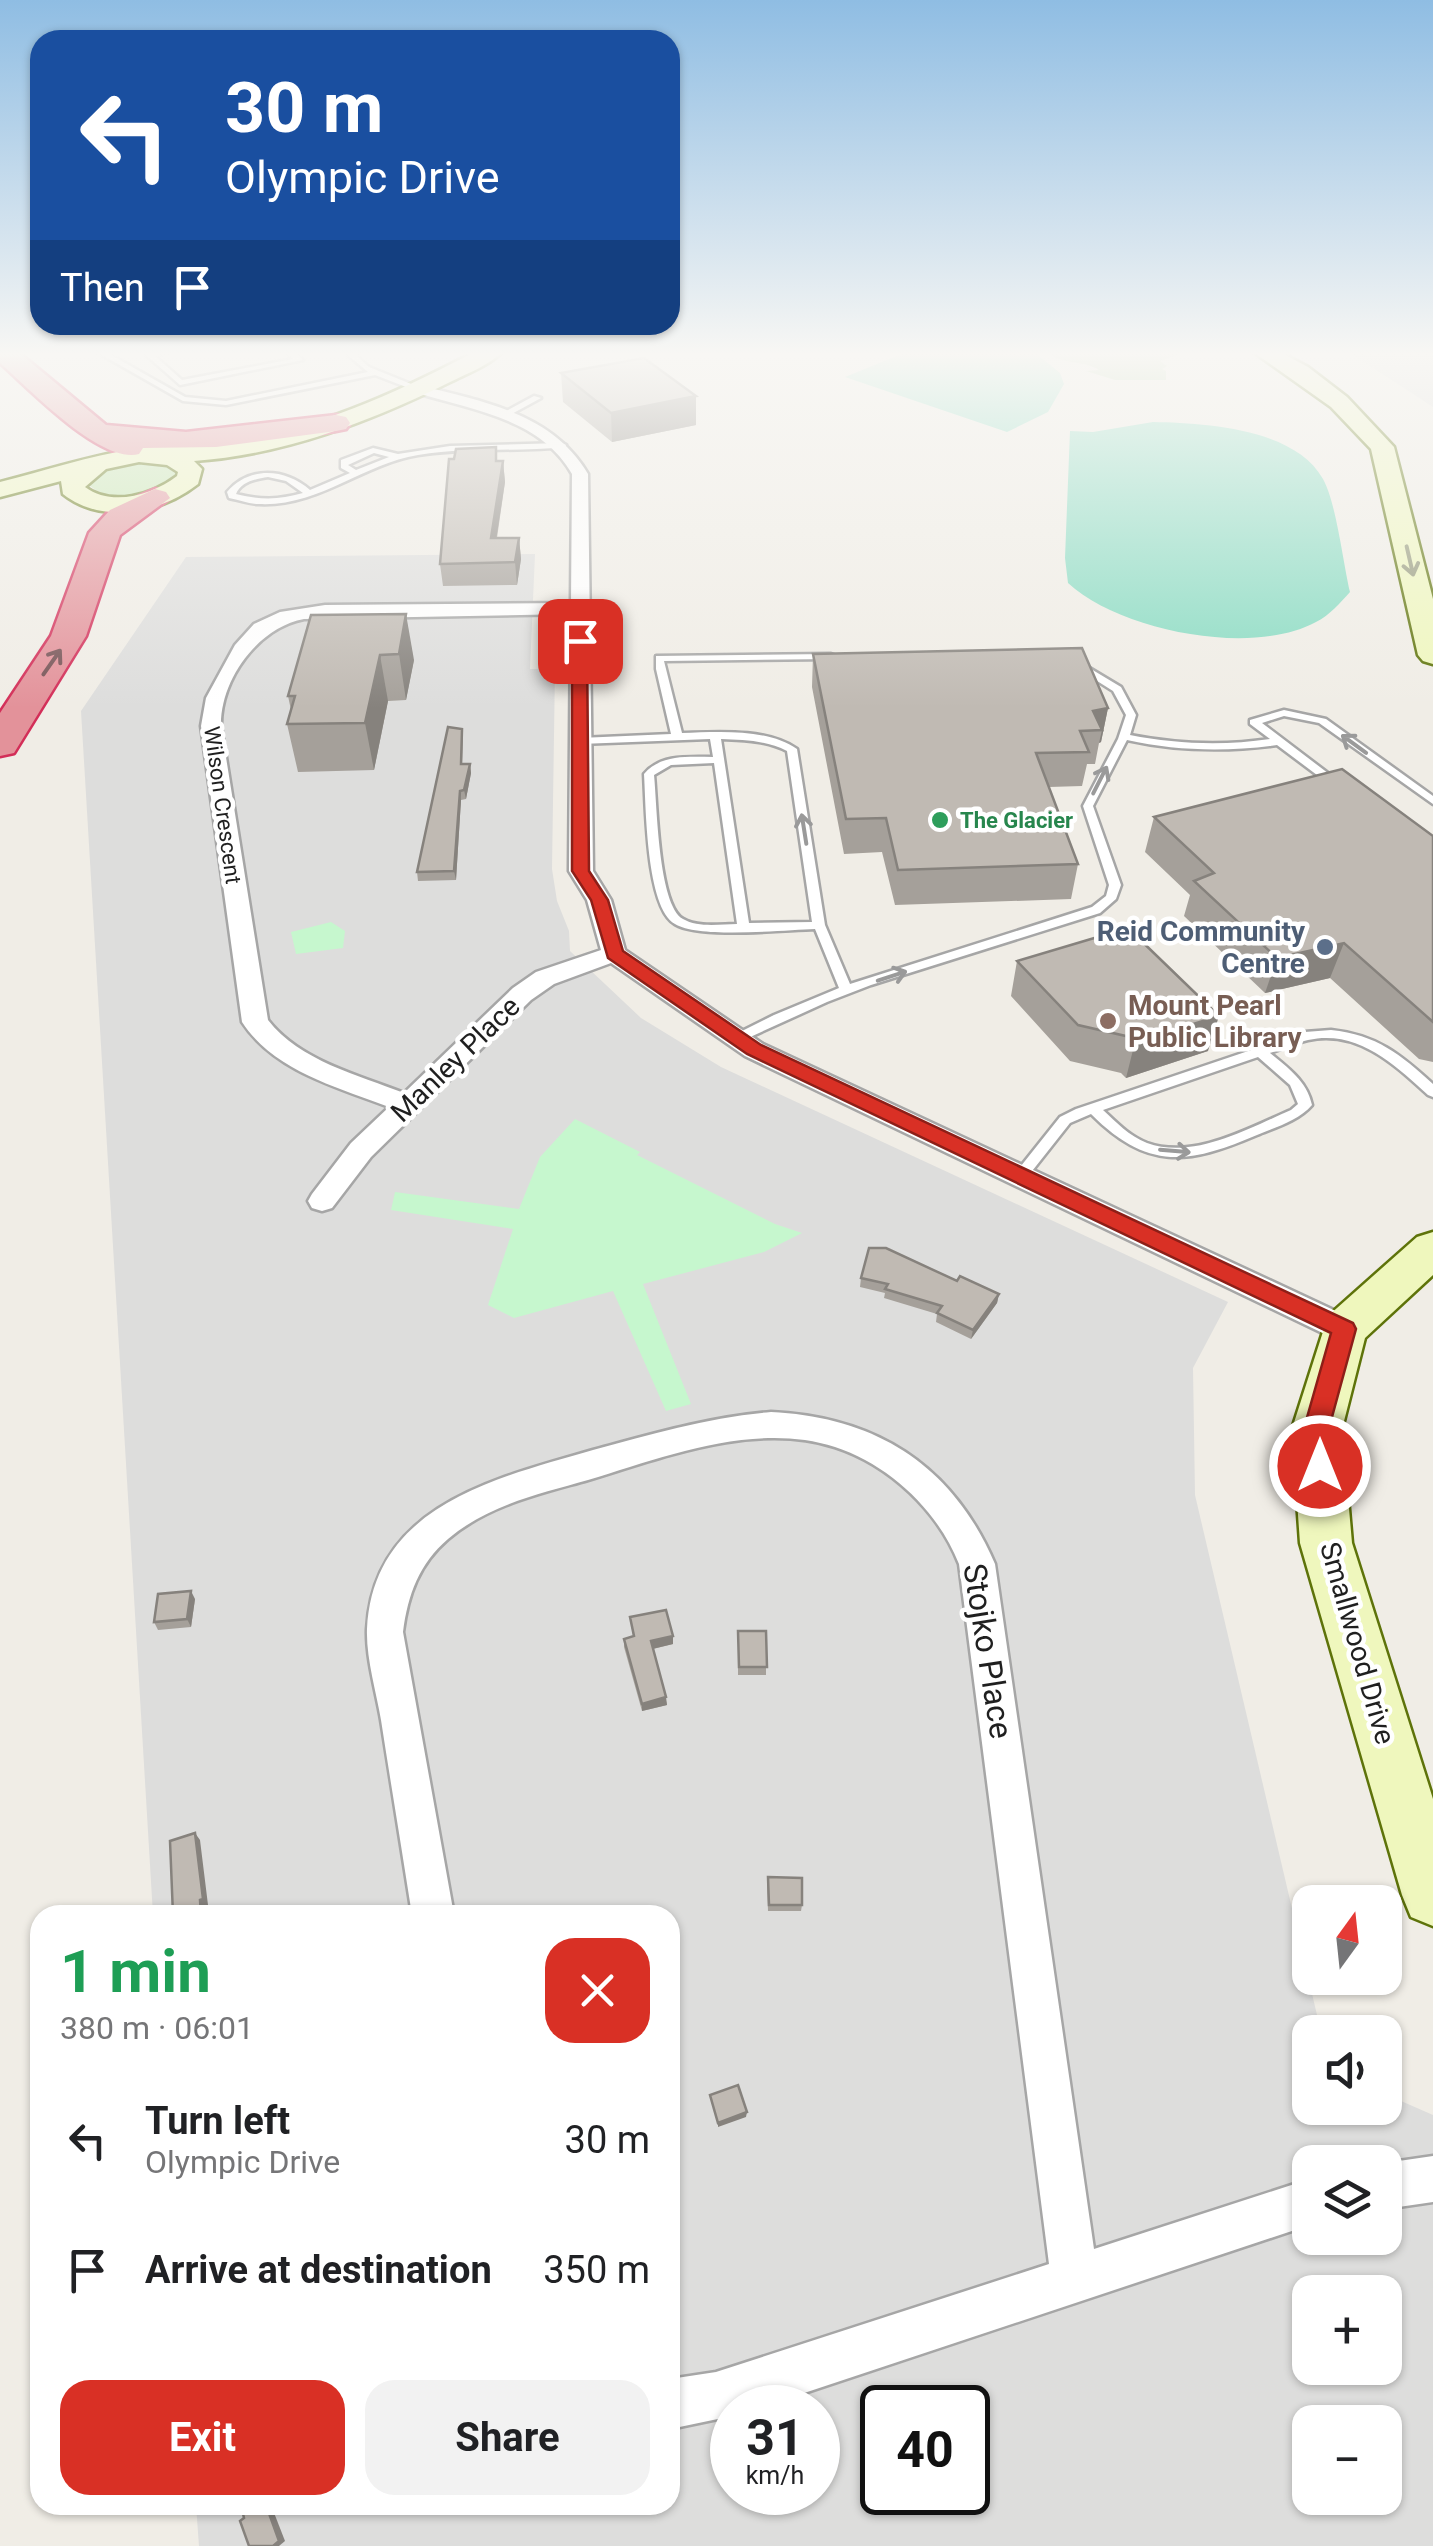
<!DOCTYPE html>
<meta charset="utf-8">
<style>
:root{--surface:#fff;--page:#f2f2f2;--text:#202124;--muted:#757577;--accent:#d93025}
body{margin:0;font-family:Roboto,sans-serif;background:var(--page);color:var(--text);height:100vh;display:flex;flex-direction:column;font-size:38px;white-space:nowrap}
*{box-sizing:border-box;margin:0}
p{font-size:32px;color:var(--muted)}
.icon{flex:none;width:55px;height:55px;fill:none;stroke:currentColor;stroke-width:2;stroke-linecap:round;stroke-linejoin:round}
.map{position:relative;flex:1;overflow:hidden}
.side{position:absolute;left:30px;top:1905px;width:650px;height:610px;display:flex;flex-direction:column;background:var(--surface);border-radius:30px;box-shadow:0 2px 8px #0004}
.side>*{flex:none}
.banner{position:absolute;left:30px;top:30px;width:650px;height:305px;border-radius:30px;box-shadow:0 2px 8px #0004;background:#1a4fa0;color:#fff;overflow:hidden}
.needle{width:65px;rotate:15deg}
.tools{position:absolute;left:1292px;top:1885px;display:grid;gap:20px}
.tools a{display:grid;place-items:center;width:110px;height:110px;border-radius:20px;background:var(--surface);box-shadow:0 2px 8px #0004;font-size:50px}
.speed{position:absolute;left:710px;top:2385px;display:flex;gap:20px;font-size:50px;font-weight:700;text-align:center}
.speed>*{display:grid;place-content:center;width:130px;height:130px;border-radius:50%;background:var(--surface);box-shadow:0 2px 8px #0004;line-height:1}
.speed small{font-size:25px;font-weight:400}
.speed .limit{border:5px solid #111;border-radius:15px;background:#fff;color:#111}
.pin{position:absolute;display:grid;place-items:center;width:85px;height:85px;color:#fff;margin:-42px;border-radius:20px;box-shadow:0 5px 15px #0006}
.me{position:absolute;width:110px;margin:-55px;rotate:0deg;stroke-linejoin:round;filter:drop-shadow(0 0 8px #0008)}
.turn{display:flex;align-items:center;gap:35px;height:210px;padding:0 30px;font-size:45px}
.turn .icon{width:130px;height:130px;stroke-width:2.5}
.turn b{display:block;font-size:70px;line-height:85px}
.then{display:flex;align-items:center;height:95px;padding:0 30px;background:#0003;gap:20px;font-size:38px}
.round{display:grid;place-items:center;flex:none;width:105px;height:105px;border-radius:30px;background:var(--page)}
.summary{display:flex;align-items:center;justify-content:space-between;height:170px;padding:0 30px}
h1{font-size:60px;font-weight:700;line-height:75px;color:#1e9e55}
.cta{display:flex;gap:20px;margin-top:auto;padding:20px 30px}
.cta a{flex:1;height:115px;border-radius:30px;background:var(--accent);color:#fff;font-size:40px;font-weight:700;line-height:115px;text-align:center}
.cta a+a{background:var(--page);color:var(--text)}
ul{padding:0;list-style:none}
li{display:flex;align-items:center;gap:30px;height:130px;padding:0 30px}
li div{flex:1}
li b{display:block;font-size:38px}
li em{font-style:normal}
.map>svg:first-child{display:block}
.residential{fill:#dddddc;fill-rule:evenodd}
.grass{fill:#c5e7af}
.forest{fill:#a7cd9d}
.park{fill:#c6f7ce}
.pitch{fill:#88dbc2}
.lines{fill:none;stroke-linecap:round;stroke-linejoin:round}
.lane-casing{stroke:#a6a6a6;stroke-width:5}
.street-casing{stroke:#a6a6a6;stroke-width:5}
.secondary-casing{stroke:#5e730a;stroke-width:5}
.highway-casing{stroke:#d32e58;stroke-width:5}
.lane{fill:#fff;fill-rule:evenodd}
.street{fill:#fff;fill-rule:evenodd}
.secondary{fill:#eff7bd;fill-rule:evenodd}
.highway{fill:#e3929a;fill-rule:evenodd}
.wall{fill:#a5a09a}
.shaded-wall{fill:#86827d}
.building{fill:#c0bab3;stroke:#86827d;stroke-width:2.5}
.oneway{stroke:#919676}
.oneway2{stroke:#775356}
.oneway3{stroke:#9a9a9a}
.route{fill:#d93025;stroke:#8d1f18;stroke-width:2.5}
.leisure-dot{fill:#2e9e5b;stroke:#fff;stroke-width:4}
.service-dot{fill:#5c6f8a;stroke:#fff;stroke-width:4}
.education-dot{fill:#8d6e63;stroke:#fff;stroke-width:4}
.labels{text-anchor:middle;stroke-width:9;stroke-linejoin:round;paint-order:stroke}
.far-street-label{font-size:22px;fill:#1f1f1f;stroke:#fff}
.far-leisure-label{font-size:22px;font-weight:bold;fill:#27864d;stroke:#fff;text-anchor:start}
.service-label{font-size:28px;font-weight:bold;fill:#4e5e75;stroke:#fff;text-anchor:end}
.education-label{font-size:28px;font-weight:bold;fill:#785e54;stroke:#fff;text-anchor:start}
.street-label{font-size:28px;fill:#1f1f1f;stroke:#fff}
.near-street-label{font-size:32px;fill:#1f1f1f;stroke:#fff}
</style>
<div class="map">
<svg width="1433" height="2546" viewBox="0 0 1433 2546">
<rect width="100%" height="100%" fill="#f0ede6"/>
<g class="residential">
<path d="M1347 351H1433V407Z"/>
<path d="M535 554 530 669H555L552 869 557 901 569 931 570 951 641 1018 721 1067 1228 1302 1193 1368 1195 1495 1321 2032H1310V2108H1385V2094L1433 2115V2546H199L196 2505H670V1915H153L81 711 186 557ZM1310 2162H1385V2238H1310ZM1310 2292H1385V2368H1310ZM732 2408H818V2492H732ZM882 2408H968V2492H882ZM1310 2422H1385V2498H1310Z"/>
</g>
<path class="grass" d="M141 461 174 468 176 479C155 497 110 505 89 485V480L102 469Z"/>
<path class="forest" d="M1046 351H1174L1182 353 1160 361 1167 366 1162 369 1166 371V380H1115L1086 371 1099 370C1085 360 1059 365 1046 351Z"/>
<g class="park">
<path d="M331 922 345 931 343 948 296 954 291 932Z"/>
<path d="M575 1119 640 1152 637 1155 775 1224 802 1233 764 1252 643 1284 691 1404 666 1411 613 1291 514 1318 488 1305 513 1229 391 1210 395 1192 519 1209 540 1157Z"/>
</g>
<g class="pitch">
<path d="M909 351H1033L1060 373 1064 384 1048 412 1007 432 845 377Z"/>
<path d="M1153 422C1204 423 1295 428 1323 479 1336 502 1343 562 1350 592 1340 603 1330 615 1316 622 1252 657 1120 631 1068 583L1065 558 1070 431 1093 432Z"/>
</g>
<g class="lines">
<defs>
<g id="lane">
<path d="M95 351H104L185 397 226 401 368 372 343 351H351L369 367 426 390 419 392 375 375 226 405 183 401Z"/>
<path d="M157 351H172L155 356 182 380 293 359 285 351H293L303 360 180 385 146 355Z"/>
<path d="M534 396 541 398 506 417 499 415Z"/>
<path d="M562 443 566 445 565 447C516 452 467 447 418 455 363 464 318 507 259 504 249 504 239 500 229 498L227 492C249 466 285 468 310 490L350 473 341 468V460L373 448 398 454 450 446ZM374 453 389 457 356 470 348 465ZM268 477 286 481 303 493C279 500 260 500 236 494 241 482 255 479 268 477Z"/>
<path d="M831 654 834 655V659L664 661 682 733C718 732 767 728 797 749L825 925 850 984 1092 907 1106 896 1109 885 1083 806 1118 739 1126 715 1113 691 1075 667V663H1081L1121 687 1136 715 1130 735C1176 744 1223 746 1270 739L1250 724V720L1284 710 1326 719 1433 796V804L1319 723 1284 716 1262 723 1341 783V787H1333L1277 745C1226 752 1177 751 1127 740L1093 806 1121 885 1116 899 1100 913 871 985 827 1002 737 1043 731 1039 732 1036 774 1015 839 988 815 929C782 930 700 939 675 924 646 908 646 806 644 774 661 754 688 757 713 757L710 739 580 744 575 741 580 738 671 734 656 669V656ZM721 739C743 740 766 740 787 751L812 922 749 923ZM714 763 737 924C721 924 698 928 683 919 658 905 657 803 654 775L671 765Z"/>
<path d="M1331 1030C1377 1035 1400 1054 1433 1084V1097L1428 1095C1395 1065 1358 1029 1308 1040 1295 1043 1282 1049 1270 1053 1288 1068 1307 1081 1312 1105 1298 1121 1276 1127 1257 1135 1187 1165 1147 1170 1091 1114L1070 1123 1025 1180H1015L1013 1176 1060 1117 1076 1109 1305 1032ZM1258 1057 1290 1085 1298 1104 1291 1110C1249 1128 1194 1160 1147 1143 1129 1136 1116 1122 1103 1110Z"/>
</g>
<g id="street">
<path d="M422 386C485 402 553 414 588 474L593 871 611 900 625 950 763 1044 1355 1320 1359 1329 1355 1338 1344 1341 1333 1338 745 1056 611 963 554 984 531 1000 371 1157 332 1208 322 1211 312 1208 308 1201 312 1194 351 1143 389 1107C337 1087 274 1071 242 1022L201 726 206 698 235 645 254 624 280 612 325 605 571 603 572 474C541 419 473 410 417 393L415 390ZM571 614 569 871 587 900 601 950 536 972 513 988 404 1093C358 1075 300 1061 268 1020L221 726C220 679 259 627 304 619Z"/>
<path d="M771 1412C877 1417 953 1466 995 1564L1094 2249 1310 2179V2225L759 2408H732V2416L670 2429V2379L716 2372 1049 2264 959 1564C938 1511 890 1465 835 1447 755 1421 664 1457 588 1480 539 1494 488 1505 448 1539 419 1564 408 1594 403 1632L454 1915H412C402 1850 391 1785 381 1720 376 1691 366 1658 367 1629 373 1505 497 1478 593 1450 652 1434 710 1417 771 1412Z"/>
<path d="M1433 2156V2202L1385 2209V2163Z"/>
</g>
<g id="secondary">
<path d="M476 351H503C490 365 468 373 450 382 371 421 284 455 194 461L202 469 198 484C161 513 102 525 63 494L61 481 0 497V482C44 471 89 456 134 449 171 443 210 447 248 439 329 424 404 389 476 351ZM139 462 167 465 178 472 177 476C152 495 112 507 85 487L106 469Z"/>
<path d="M1252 351H1278L1308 367 1347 397 1394 447 1433 599V664L1423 661 1418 655 1371 449 1331 407Z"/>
<path d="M1433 1232V1275L1365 1338 1342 1429 1352 1543 1433 1799V1926L1411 1917 1402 1895 1300 1543 1292 1429 1328 1316 1417 1237Z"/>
</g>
<g id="highway">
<path d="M0 351H17L106 425 186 432 336 415 346 417 350 423 346 429 336 431 216 447 143 448 139 454C100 464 30 389 0 363Z"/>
<path d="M155 489 166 492 170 498 120 535 86 636 14 753 0 756V713L51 636 89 533 110 510Z"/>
</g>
</defs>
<use href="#lane" class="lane-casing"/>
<use href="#street" class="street-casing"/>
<use href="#secondary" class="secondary-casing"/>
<use href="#highway" class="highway-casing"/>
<use href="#lane" class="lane"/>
<use href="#street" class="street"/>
<use href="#secondary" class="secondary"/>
<use href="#highway" class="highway"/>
</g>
<g class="wall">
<path d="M561 373 696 425 612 442 563 402Z"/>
<path d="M498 461H503L505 482 497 538H519L521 559 517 585 443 586 440 564Z"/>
<path d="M311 615 414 660 406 700 388 701 374 770 298 772 287 724 291 710 288 696Z"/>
<path d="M813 654 1108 708 1101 742 1099 743 1095 764H1087L1082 786 1049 787 1078 864 1071 899 895 905 882 852 844 854 812 687Z"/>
<path d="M463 738 462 764H470L471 773 466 799 461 800 456 880 418 881 417 872Z"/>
<path d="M1154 817 1433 836V1062L1419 1059 1330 978 1265 993 1184 916 1190 895 1145 852Z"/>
<path d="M1017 961 1208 1051 1126 1078 1121 1073 1070 1061 1011 996Z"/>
<path d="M861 1278 957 1281 999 1294 997 1303 971 1339 936 1322 937 1314 884 1298 885 1293 860 1287Z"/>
<path d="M195 1599 191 1627 158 1630 154 1622Z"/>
<path d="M630 1617 673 1644 653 1649 667 1705 642 1711 624 1647V1639L633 1636Z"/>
<rect x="738" y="1631" width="28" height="44"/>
<path d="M767 1884 802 1905 801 1911H768Z"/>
</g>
<g class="shaded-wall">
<path d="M720 351H755L720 354Z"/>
<path d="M696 396V425L612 442 611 413Z"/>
<path d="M503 461 505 482 493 560 491 538Z"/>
<path d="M519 538 521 559 517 585 515 562Z"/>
<path d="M406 614 414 660 406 700 399 654Z"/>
<path d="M380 655 388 701 374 770 365 723Z"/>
<path d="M1108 708 1101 742 1099 743 1102 730 1093 711Z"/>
<path d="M470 764 471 773 466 799 464 790Z"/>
<path d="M460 791 461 800 456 880 454 871Z"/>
<path d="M1344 943 1330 978 1265 993 1277 958Z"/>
<path d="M1219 1016 1208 1051 1126 1078 1135 1042Z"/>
<path d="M999 1294 997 1303 971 1339 973 1330Z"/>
<path d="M191 1591 195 1599 191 1627 187 1619Z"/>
<path d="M673 1636V1644L652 1649 651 1641Z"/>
<path d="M666 1697 667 1705 642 1711V1704Z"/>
<path d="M195 1833 200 1840 208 1905 204 1906 205 1915H201Z"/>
<path d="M747 2112 746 2117 718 2127V2123Z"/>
<path d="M266 2505H271L285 2541 279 2546H273Z"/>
</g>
<g class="building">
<path d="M644 358 696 396 611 413 561 373Z"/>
<path d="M496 447V461H503L491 538H519L515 562 440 564 449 459H454L456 449Z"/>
<path d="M406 614 399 654 380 655 365 723 287 724 295 696H288L311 615Z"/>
<path d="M1082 648 1108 708 1093 711 1102 730 1080 731 1089 752 1036 753 1078 864 898 870 886 818 846 819 813 654Z"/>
<path d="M448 727 462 729 461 764H470L464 790 460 791 454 871 417 872Z"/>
<path d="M1342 769 1433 836V1022L1344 943 1277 958 1194 881 1214 873 1154 817Z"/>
<path d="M1128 928 1219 1016 1135 1042 1130 1037 1078 1025 1017 961Z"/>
<path d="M869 1248H886L957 1281 960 1276 999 1294 973 1330 937 1313 942 1306 885 1289 888 1284 861 1278Z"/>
<path d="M191 1591 187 1619 154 1622 158 1594Z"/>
<path d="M666 1610 673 1636 651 1641 666 1697 642 1704 624 1639 634 1636 630 1617Z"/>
<path d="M738 1631H766L767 1667H739Z"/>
<path d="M195 1833 203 1899 200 1900 201 1915H173L170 1841Z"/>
<path d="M768 1877 802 1878V1905H769Z"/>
<path d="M738 2085 747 2112 718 2123 710 2095Z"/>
<path d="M241 2505H266L279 2541 273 2546H249L240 2521 244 2518Z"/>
</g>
<defs><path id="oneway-shaft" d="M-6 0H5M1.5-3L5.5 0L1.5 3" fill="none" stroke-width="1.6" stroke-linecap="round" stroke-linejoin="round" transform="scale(2.5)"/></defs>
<use class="oneway" href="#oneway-shaft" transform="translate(1410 561) rotate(77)"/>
<use class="oneway2" href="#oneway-shaft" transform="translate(52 662) rotate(-55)"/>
<g class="oneway3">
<use href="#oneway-shaft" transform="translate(1354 744) rotate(-144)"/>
<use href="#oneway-shaft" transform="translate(1100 780) rotate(-63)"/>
<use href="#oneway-shaft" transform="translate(804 829) rotate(-99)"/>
<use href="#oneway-shaft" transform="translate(892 976) rotate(-18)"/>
<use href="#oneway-shaft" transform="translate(1175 1151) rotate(5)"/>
</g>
<linearGradient id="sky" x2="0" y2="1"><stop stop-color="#8fbde3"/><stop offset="0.5" stop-color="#f8f7f4"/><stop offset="1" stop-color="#f8f7f4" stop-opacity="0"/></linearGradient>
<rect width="1433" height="708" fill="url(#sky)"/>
<path class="route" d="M580 637 587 641 589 871 608 900 623 951 761 1045 1353 1323 1356 1329 1329 1428 1333 1466 1329 1474 1320 1477 1311 1474 1304 1428 1331 1333 747 1054 608 958 591 900 572 871V641Z"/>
<circle class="leisure-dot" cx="940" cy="820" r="10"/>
<circle class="service-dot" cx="1325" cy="947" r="10"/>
<circle class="education-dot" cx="1108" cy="1021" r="10"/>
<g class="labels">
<g class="far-street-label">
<text transform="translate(223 805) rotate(82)" y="8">Wilson Crescent</text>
</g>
<g class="far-leisure-label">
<text x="960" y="828">The Glacier</text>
</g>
<g class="service-label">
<text x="1305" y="941">Reid Community<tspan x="1305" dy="32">Centre</tspan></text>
</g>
<g class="education-label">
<text x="1128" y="1015">Mount Pearl<tspan x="1128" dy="32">Public Library</tspan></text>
</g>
<g class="street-label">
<text transform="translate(455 1059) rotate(-44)" y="10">Manley Place</text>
<text transform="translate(1358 1643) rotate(74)" y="10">Smallwood Drive</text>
</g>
<g class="near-street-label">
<text transform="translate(988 1651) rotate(81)" y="11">Stojko Place</text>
</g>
</g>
</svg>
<div class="tools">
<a><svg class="needle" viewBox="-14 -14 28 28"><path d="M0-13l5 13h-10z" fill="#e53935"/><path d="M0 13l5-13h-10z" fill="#757577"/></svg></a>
<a><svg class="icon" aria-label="sound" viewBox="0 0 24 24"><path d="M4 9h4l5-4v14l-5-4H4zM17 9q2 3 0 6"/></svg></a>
<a><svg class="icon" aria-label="layers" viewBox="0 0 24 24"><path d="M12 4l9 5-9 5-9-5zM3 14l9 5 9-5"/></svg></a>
<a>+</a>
<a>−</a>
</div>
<div class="speed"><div>31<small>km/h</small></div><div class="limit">40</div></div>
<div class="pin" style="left:580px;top:641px;background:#d93025"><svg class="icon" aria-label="arrive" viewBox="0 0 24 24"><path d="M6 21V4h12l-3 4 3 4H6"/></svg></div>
<svg class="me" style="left:1320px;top:1466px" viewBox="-20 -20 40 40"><circle r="17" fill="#d93025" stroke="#fff" stroke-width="3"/><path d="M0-11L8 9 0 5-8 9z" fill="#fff"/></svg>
<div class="banner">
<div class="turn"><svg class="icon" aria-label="left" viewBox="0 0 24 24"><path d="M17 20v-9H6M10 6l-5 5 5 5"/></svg><div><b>30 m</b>Olympic Drive</div></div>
<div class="then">Then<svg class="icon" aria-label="arrive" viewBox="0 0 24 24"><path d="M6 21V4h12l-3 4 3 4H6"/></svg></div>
</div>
<section class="side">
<div class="summary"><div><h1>1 min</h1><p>380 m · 06:01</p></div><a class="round" style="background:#d93025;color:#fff"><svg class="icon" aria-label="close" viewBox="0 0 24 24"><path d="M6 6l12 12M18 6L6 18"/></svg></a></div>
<ul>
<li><svg class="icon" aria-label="left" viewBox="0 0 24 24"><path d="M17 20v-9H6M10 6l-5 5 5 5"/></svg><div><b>Turn left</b><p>Olympic Drive</p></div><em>30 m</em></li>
<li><svg class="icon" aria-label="arrive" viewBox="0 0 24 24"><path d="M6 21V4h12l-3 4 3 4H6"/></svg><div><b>Arrive at destination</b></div><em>350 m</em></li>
</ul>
<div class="cta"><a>Exit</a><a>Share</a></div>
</section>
</div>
